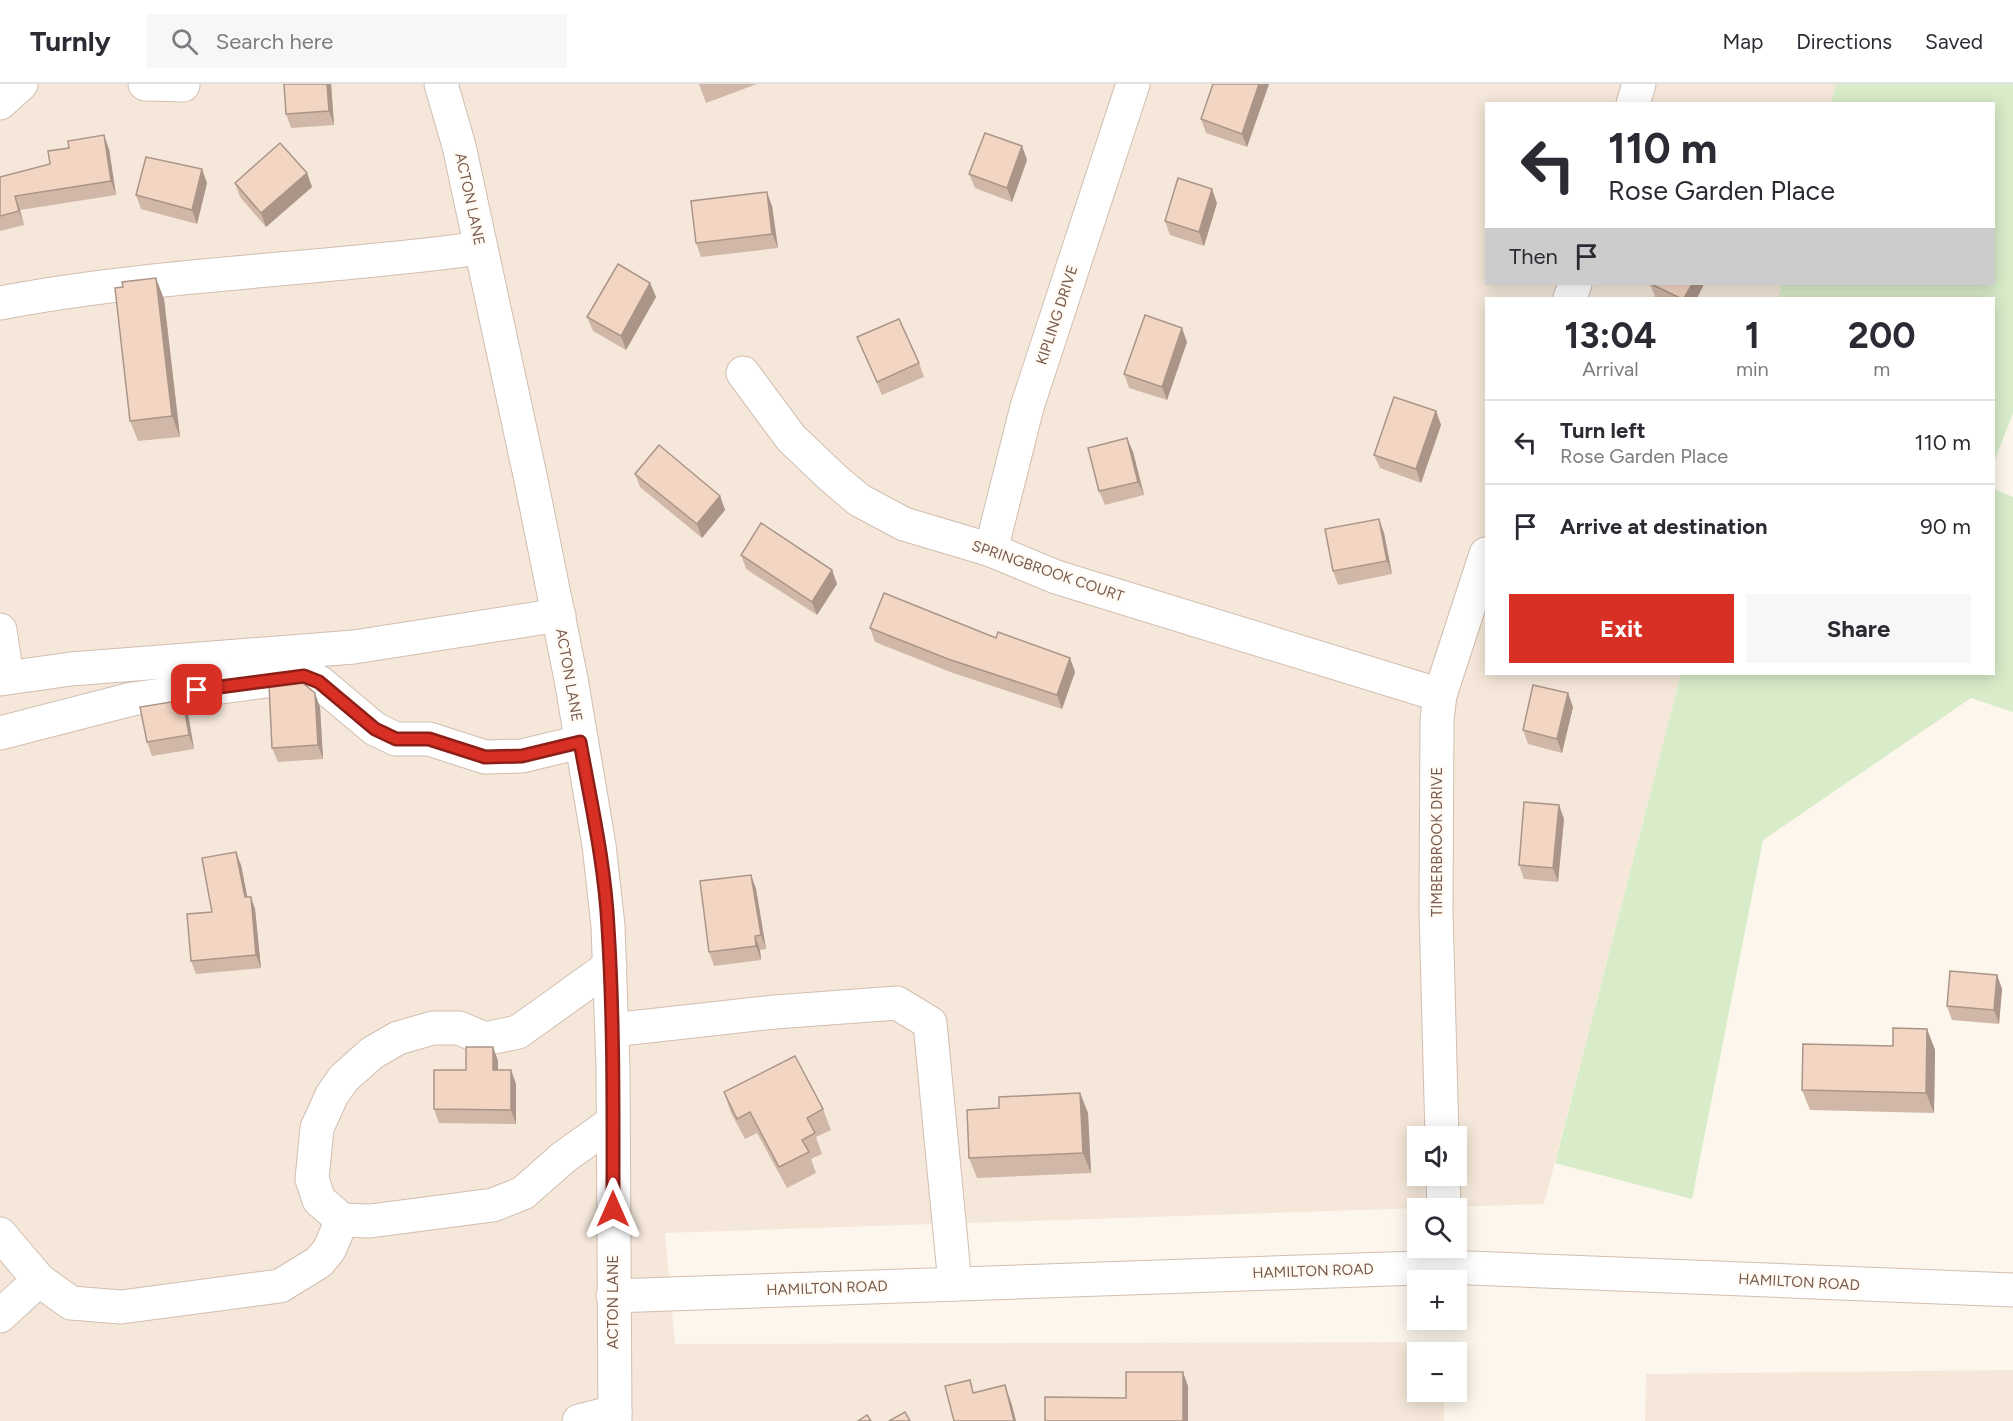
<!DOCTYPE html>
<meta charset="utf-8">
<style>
:root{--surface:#fff;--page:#f7f7f7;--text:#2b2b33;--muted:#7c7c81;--line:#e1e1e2;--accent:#d93025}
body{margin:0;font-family:Figtree,sans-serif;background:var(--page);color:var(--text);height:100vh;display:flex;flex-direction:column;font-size:22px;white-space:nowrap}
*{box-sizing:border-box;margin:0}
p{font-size:20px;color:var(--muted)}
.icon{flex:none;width:33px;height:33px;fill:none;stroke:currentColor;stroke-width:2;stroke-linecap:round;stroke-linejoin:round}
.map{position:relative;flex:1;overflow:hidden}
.details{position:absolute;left:1485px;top:213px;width:510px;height:378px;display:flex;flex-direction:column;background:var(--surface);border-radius:0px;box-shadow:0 3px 15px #0003}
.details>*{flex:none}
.hud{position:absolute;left:1485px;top:18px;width:510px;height:183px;border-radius:0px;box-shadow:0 3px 15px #0003;background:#fff;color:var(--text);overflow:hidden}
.controls{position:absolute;left:1407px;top:1042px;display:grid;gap:12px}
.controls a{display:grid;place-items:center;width:60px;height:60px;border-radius:0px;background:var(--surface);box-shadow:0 3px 15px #0003;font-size:30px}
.pin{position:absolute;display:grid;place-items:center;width:51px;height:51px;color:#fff;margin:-26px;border-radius:12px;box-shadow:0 3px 9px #0006}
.me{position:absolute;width:66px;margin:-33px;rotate:0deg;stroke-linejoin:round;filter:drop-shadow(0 0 4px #0008)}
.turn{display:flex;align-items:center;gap:21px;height:126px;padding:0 24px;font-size:27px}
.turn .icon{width:78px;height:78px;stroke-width:2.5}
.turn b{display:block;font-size:42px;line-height:51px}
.then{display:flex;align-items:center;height:57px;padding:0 24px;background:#0003;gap:12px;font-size:22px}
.eta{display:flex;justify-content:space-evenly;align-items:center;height:102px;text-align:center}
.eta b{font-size:36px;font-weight:700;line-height:42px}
.cta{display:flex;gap:12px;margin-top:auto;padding:12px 24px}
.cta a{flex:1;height:69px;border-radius:0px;background:var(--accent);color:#fff;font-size:24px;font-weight:700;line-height:69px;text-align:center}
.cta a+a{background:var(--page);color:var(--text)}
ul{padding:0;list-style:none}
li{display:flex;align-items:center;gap:18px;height:84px;padding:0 24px;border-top:2px solid var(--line)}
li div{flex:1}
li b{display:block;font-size:22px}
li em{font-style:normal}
header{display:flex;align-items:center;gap:36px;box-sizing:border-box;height:84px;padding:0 30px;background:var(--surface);border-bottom:2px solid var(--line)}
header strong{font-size:28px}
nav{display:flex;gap:33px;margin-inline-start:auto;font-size:21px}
.search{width:420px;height:54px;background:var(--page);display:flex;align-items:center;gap:15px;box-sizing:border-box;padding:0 21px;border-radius:0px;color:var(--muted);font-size:22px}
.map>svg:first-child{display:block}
.residential{fill:#f5e8da;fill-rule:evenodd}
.green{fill:#d8ecc9}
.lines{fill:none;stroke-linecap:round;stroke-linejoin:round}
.minor-casing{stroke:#d1beb0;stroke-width:35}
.minor{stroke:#fff;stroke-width:33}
.wall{fill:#d1b7a8}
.shaded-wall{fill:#aa9588}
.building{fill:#f3d5c3;stroke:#aa9588;stroke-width:1.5}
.route-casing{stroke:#8d1f18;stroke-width:15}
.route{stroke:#d93025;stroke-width:10}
.labels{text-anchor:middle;stroke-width:5;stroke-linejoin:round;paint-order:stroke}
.street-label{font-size:15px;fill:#7a5c4d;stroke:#fffaf3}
</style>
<header>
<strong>Turnly</strong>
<div class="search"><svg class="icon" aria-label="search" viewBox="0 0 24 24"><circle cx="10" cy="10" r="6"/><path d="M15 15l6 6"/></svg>Search here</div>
<nav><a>Map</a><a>Directions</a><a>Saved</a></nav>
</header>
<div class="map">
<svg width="2013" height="1337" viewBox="0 0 2013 1337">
<rect width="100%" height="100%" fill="#fdf6ec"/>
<g class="residential">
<path d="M0 0H1836L1831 19 1486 20V200H1782L1778 214H1486V590H1681L1544 1120 665 1149 675 1260 1444 1258V1269H1418V1308H1444V1337H0ZM1418 1053H1456V1092H1418Z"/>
<path d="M2013 1286V1337H1645L1646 1290Z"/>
</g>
<g class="green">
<path d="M1836 0H2013V329L1994 378V214H1778L1782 200H1994V20L1831 19Z"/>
<path d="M1994 405 2013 413V628L1971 614 1763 756 1692 1115 1555 1079 1681 590H1994Z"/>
</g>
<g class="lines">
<defs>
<g id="minor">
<path d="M145 0 183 1"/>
<path d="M441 0 459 62 531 396 571 595 599 761 608 842 613 983 615 1337"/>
<path d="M0 19 21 0"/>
<path d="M1633 20 1639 0"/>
<path d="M1570 214 1575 200"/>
<path d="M0 219C159 189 321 186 481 164"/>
<path d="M743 289 791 354 833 394 859 416 904 440 991 466 1056 493 1440 611"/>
<path d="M991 466 1027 323 1133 0"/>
<path d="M0 546 7 594"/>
<path d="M0 595 71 585 354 563 559 531"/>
<path d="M0 649 132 615 304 592 319 598 375 645 396 655H429L485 673 522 672 580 658"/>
<path d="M610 882 518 948 485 955 459 944H433L398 954 372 969 344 994 332 1011 317 1044 312 1095 319 1116 342 1136 370 1137 493 1121 523 1109 564 1073 613 1038"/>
<path d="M612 946 775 928 897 919 930 939 955 1200"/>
<path d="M1442 1053 1436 827 1437 635 1440 611 1486 470"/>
<path d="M1443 1092 1444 1125"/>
<path d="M0 1150 39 1196 71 1219 121 1223 280 1202 319 1178 329 1166 342 1136"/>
<path d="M613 1212 1446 1183 2013 1206"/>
<path d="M0 1232 39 1196"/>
<path d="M579 1337 615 1328"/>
</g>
</defs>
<use href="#minor" class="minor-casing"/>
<use href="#minor" class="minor"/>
</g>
<g class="wall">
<path d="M284 0H331L334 41 291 44 286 30Z"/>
<path d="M699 0H757L706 19Z"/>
<path d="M1213 0H1269L1247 63 1206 49 1201 35Z"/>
<path d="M1022 62 1027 76 1012 118 975 104 969 90Z"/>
<path d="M109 65 116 111 20 126 24 141 0 147V93Z"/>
<path d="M307 89 312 103 266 143 240 113 235 99Z"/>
<path d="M207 99 197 140 141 125 136 111Z"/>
<path d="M1217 119 1204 162 1170 151 1165 137Z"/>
<path d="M772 122 778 164 701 173 696 159Z"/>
<path d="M650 199 656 213 626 266 593 247 587 233Z"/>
<path d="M1650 200H1704L1697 214H1658L1655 213Z"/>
<path d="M164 215 180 353 138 357 130 337Z"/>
<path d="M857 253 919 279 924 293 882 311Z"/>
<path d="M1187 258 1167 316 1129 304 1124 290Z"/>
<path d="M1436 327 1441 341 1421 399 1380 384 1374 371Z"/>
<path d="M1127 354 1133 368 1144 411 1105 421 1099 407Z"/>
<path d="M635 390 720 412 725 426 702 454 640 403Z"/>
<path d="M1384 449 1392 490 1338 501 1333 487Z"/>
<path d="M741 471 832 486 837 500 817 531 746 485Z"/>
<path d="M870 544 996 554 1070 574 1075 588 1062 625 953 589 875 558Z"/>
<path d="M320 623 323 675 278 678 272 664Z"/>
<path d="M1573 623 1562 669 1528 660 1523 646Z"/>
<path d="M188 630 194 665 152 672 147 658Z"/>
<path d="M1564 735 1558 798 1524 795 1519 781Z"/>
<path d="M241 781 247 813H251L255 825 261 884 196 890 191 877 212 828Z"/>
<path d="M751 791 756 805 766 865 760 866 761 876 714 882 709 868Z"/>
<path d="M1997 891 2002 905 1999 940 1952 936 1947 922Z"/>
<path d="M1927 945 1935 966 1934 1029 1810 1026 1802 1006Z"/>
<path d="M493 963 498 977V986H511L516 1000V1040L439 1039 434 1025 466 986Z"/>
<path d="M724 1008 823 1025 831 1046 816 1053 822 1070 811 1075 816 1089 787 1104 757 1049 745 1055 731 1029Z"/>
<path d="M1080 1009 1088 1029 1091 1089 977 1094 969 1074 999 1024Z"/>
</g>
<g class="shaded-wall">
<path d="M327 0H331L334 41 329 27Z"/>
<path d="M1259 0H1269L1247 63 1242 50Z"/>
<path d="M104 51 109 65 116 111 111 97Z"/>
<path d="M1022 62 1027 76 1012 118 1007 104Z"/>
<path d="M202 85 207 99 197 140 192 126Z"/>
<path d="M307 89 312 103 266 143 261 129Z"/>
<path d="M1212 105 1217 119 1204 162 1199 148Z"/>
<path d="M767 108 772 122 778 164 772 150Z"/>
<path d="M15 112 20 126 24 141 19 127Z"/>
<path d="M156 194 164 215 180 353 172 332Z"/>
<path d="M650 199 656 213 626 266 621 252Z"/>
<path d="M1692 200H1704L1697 214H1684Z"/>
<path d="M1182 244 1187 258 1167 316 1162 303Z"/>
<path d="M1436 327 1441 341 1421 399 1416 385Z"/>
<path d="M1127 354 1133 368 1144 411 1138 398Z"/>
<path d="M720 412 725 426 702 454 697 440Z"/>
<path d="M1379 435 1384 449 1392 490 1387 477Z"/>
<path d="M832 486 837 500 817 531 812 518Z"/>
<path d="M1070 574 1075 588 1062 625 1057 611Z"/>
<path d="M315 609 320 623 323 675 318 661Z"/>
<path d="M1568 609 1573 623 1562 669 1557 655Z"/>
<path d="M183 616 188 630 194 665 189 651Z"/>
<path d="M1559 721 1564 735 1558 798 1553 784Z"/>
<path d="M236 768 241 781 250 826 245 813Z"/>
<path d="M751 791 756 805 766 865 761 851Z"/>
<path d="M251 813 255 825 261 884 256 871Z"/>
<path d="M755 852 760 866 761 876 756 862Z"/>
<path d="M1997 891 2002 905 1999 940 1994 926Z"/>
<path d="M1927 945 1935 966 1934 1029 1926 1009Z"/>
<path d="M493 963 498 977V1000L493 986Z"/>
<path d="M511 986 516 1000V1040L511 1026Z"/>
<path d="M1080 1009 1088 1029 1091 1089 1083 1069Z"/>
<path d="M1183 1288 1188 1302V1337H1183Z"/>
<path d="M1005 1301 1012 1321 1016 1337H1014Z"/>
</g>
<g class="building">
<path d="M284 0H327L329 27 286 30Z"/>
<path d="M1213 0H1259L1242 50 1201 35Z"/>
<path d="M985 49 1022 62 1007 104 969 90Z"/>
<path d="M104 51 111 97 15 112 19 127 0 132V93L50 80 48 67 69 64 68 57Z"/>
<path d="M280 59 307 89 261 129 235 99Z"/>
<path d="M146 73 202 85 192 126 136 111Z"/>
<path d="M1178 94 1212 105 1199 148 1165 137Z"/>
<path d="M767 108 772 150 696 159 691 117Z"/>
<path d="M618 180 650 199 621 252 587 233Z"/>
<path d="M156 194 172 332 130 337 115 204 123 203 122 198Z"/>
<path d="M1651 200H1692L1684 214H1680Z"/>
<path d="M1145 231 1182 244 1162 303 1124 290Z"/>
<path d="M899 235 919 279 877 298 857 253Z"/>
<path d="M1394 313 1436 327 1416 385 1374 371Z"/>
<path d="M1127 354 1138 398 1099 407 1088 364Z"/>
<path d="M659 361 720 412 697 440 635 390Z"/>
<path d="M1379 435 1387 477 1333 487 1325 445Z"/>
<path d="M761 439 832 486 812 518 741 471Z"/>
<path d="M884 509 996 554 998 548 1070 574 1057 611 948 575 870 544Z"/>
<path d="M297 597 304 600 315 609 318 661 272 664 269 601Z"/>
<path d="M1533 601 1568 609 1557 655 1523 646Z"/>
<path d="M183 616 189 651 147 658 140 623Z"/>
<path d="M1524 718 1559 721 1553 784 1519 781Z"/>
<path d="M236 768 245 813H251L256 871 191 877 187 830 212 828 202 774Z"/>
<path d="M751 791 761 851 755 852 756 862 709 868 700 797Z"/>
<path d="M1950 887 1997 891 1994 926 1947 922Z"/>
<path d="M1893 944 1927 945 1926 1009 1802 1006 1803 960 1893 962Z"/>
<path d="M466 963H493V986H511V1026L434 1025V986H466Z"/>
<path d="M795 972 823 1025 807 1034 815 1049 802 1056 809 1068 779 1083 750 1028 737 1035 724 1008Z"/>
<path d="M1080 1009 1083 1069 969 1074 967 1026 999 1024V1013Z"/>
<path d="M1126 1288H1183V1337H1045V1313L1126 1314Z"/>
<path d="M970 1296 973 1309 1005 1301 1014 1337H954L945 1302Z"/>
<path d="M905 1328 910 1337H889Z"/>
<path d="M867 1331 871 1337H858Z"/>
</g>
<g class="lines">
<defs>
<path id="route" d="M197 606 304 592 319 598 375 645 396 655H429L485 673 522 672 580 658C591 719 605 781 608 843 614 937 613 1031 613 1125"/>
</defs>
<use href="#route" class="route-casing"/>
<use href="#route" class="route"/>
</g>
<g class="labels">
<g class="street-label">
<text transform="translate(470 115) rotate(78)" y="5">ACTON LANE</text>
<text transform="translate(1057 231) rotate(-72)" y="5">KIPLING DRIVE</text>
<text transform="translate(1048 487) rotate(19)" y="5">SPRINGBROOK COURT</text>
<text transform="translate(569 591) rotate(80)" y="5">ACTON LANE</text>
<text transform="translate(1437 758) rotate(-90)" y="5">TIMBERBROOK DRIVE</text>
<text transform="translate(1313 1187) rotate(-2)" y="5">HAMILTON ROAD</text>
<text transform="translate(1799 1198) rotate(3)" y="5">HAMILTON ROAD</text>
<text transform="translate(827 1204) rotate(-2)" y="5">HAMILTON ROAD</text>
<text transform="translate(613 1218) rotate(-90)" y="5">ACTON LANE</text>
</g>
</g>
</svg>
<div class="controls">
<a><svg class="icon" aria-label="sound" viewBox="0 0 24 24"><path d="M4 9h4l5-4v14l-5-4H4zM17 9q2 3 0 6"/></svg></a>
<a><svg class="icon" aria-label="search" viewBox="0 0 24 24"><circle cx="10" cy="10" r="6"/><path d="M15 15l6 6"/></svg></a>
<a>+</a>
<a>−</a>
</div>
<div class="pin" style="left:197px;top:606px;background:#d93025"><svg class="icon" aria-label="arrive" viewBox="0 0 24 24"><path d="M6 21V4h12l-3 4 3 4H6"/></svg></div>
<svg class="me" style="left:613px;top:1125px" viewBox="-20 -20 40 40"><path d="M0-17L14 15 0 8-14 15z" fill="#d93025" stroke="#fff" stroke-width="4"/></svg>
<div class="hud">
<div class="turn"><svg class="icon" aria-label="left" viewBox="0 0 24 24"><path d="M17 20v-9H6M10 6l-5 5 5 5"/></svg><div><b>110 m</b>Rose Garden Place</div></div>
<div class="then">Then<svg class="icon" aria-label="arrive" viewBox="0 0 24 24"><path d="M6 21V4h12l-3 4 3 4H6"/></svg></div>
</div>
<section class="details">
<div class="eta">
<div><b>13:04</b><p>Arrival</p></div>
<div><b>1</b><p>min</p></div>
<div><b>200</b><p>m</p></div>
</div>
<ul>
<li><svg class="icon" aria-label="left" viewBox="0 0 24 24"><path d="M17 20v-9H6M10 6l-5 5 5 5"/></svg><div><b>Turn left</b><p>Rose Garden Place</p></div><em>110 m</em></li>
<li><svg class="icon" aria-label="arrive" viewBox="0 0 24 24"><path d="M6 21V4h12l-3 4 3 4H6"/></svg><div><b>Arrive at destination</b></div><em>90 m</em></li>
</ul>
<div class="cta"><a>Exit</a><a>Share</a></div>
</section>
</div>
